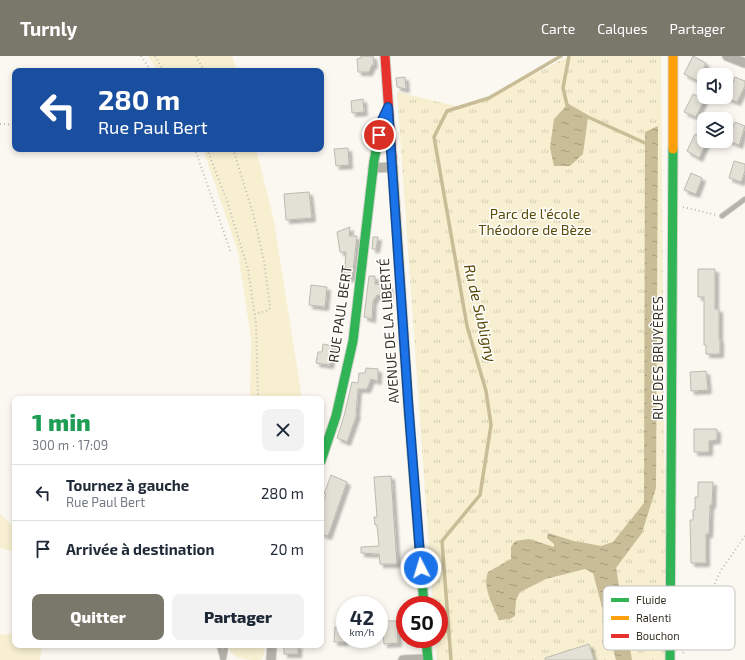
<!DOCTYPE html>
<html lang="fr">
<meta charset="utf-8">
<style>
:root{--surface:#fff;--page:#f2f2f3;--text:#1f2937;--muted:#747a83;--line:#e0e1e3;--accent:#7a776b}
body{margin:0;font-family:"Exo 2",sans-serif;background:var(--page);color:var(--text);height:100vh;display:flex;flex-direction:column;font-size:15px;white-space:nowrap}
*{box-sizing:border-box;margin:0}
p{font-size:13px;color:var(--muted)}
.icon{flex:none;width:22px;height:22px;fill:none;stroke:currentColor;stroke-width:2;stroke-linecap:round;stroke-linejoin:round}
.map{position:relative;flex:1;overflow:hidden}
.drawer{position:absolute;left:12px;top:340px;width:312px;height:252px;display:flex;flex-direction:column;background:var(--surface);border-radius:8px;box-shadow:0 2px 6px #0003}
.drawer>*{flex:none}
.hud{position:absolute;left:12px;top:12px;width:312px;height:84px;border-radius:8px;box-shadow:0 2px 6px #0003;background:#1a4fa0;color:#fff;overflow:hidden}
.fabs{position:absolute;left:697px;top:12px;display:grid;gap:8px}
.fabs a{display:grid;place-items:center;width:36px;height:36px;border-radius:8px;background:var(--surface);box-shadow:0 2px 6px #0003;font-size:20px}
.speed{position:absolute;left:336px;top:540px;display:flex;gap:8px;font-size:20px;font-weight:700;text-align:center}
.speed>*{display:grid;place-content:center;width:52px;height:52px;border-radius:50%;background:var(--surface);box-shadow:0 2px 6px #0003;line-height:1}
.speed small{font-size:10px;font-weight:400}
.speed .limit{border:6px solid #d22;background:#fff;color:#111}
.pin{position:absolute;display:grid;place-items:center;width:34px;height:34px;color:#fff;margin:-17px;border:2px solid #fff;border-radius:50%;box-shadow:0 1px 4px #0007}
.me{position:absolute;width:44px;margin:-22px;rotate:355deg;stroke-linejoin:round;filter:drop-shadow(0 0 3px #0008)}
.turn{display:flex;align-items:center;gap:14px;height:84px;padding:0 20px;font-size:18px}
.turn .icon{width:52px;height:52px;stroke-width:2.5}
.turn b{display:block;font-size:28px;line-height:34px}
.round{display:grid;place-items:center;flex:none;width:42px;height:42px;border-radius:8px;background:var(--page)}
.head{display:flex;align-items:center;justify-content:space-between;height:68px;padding:0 20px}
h1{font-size:24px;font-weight:800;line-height:30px;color:#1e9e55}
.primary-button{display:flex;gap:8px;margin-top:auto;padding:8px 20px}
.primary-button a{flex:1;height:46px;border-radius:8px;background:var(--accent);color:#fff;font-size:16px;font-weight:800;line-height:46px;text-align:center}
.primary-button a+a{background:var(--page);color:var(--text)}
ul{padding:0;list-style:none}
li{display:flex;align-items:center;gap:12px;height:56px;padding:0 20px;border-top:1px solid var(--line)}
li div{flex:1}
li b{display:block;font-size:15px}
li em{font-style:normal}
header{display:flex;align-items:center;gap:24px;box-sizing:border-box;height:56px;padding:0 20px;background:var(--accent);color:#fff}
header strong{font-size:19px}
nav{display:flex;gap:22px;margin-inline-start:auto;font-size:14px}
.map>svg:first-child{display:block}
.green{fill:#f7efd0}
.park{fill:url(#park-tufts)}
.water{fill:url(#water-ripples)}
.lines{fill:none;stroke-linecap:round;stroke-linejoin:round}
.stream{stroke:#c8bd96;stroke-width:3.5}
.building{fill:#e3e1d6;stroke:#bdbab1;filter:url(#shadow)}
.lane-casing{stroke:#d6d4cc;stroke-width:6}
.street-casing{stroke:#d6d4cc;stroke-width:11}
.fast-casing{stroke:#d6d4cc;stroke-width:11}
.slow-casing{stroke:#d6d4cc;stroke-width:11}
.jam-casing{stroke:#d6d4cc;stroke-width:11}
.path{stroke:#bebcb4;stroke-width:2;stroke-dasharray:1 3;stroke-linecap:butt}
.lane{stroke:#b5b2aa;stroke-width:4.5}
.street{stroke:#b5b2aa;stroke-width:9}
.fast{stroke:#30b455;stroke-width:9}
.slow{stroke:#ff9f0a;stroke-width:9}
.jam{stroke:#e5322d;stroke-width:9}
.route-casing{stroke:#114b97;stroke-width:10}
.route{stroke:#1a73e8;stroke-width:7}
.labels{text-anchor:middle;stroke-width:3;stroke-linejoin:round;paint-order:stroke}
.park-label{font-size:14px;fill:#594a05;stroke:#fff}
.street-label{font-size:14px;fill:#353224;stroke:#fff}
.water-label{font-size:15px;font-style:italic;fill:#584803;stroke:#fff}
.key{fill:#fff;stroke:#c2c2bd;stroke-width:1}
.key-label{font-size:11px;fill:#353224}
</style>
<header>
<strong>Turnly</strong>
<nav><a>Carte</a><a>Calques</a><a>Partager</a></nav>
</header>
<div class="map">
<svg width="745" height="604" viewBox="0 0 745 604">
<defs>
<pattern id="park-tufts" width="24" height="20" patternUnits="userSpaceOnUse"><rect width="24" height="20" fill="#f7efd0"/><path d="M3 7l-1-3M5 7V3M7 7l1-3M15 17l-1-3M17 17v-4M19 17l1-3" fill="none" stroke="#d4cdb2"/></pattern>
<pattern id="water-ripples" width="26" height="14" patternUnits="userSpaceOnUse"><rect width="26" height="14" fill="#c8bd96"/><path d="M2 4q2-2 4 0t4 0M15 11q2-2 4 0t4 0" fill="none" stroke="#a39a7a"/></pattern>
<filter id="shadow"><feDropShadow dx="3.5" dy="3.5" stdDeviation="1" flood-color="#0004"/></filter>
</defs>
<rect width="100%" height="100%" fill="#faf8f0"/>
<g class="green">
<path d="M148 0H232L237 15H158Z"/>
<path d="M203 93H256L274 165 302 343H250L251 283 238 196Z"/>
<path d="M0 458 15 472V496L0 492Z"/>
<path d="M15 577V589H42L40 604H0V579Z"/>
<path d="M229 589H265L263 601 260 604C249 604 239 604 230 596Z"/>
</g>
<path class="park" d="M569 0H661L666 604H437L435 583H439V549H433L397 36 460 51 489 42Z"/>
<g class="water">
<path d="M567 49 588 61 583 98 570 110H554L550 92 554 63Z"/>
<path d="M658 70 656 432 642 477 616 512 632 604H616L593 517 585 513 546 523 520 536 516 544 515 560 510 563 499 564C493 549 482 532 488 516L511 503V491L515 485 529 483 554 491V488L547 482 548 477 574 485 601 490 613 486 644 447 645 76Z"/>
</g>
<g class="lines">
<g class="stream">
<path d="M569 0 563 32 567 49 588 61 645 87"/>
<path d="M451 604 442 485 480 439 491 369 486 335 467 270 434 81 447 55 489 42 561 0"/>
</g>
</g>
<g class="building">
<path d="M361 0H373L374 9H372L369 16H358L357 3 361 2Z"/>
<path d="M693 0 706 7 698 25 684 18Z"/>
<path d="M405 21 406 33 397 31 396 22Z"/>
<path d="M735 21 745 25V30L737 46 727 42Z"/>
<path d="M693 38 704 44 696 61 684 56Z"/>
<path d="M363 43 364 56 352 57 351 45Z"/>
<path d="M735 66 745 70 739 89 727 84Z"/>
<path d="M695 78 704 82V85H707L699 102 687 95Z"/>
<path d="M348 92 349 109 336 110 334 93Z"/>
<path d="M734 105 745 108V115L741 126 729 122Z"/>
<path d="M691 117 702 122 696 138 684 134Z"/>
<path d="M309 136 312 162 286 164 284 138Z"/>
<path d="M350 171 349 180H357L352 222H344L346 196H340L337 176Z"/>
<path d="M373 181H378L376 193H372Z"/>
<path d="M698 213H715V253H719V283H720V298H706V289H704V241H698Z"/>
<path d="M369 220H375V228L389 229V240L377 239 373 245 372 263 364 261Z"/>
<path d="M311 229 327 231 325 251 309 249Z"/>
<path d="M323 288 333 290 330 309 316 307 318 296H322Z"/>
<path d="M366 312 378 313V325L371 323 367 333H358L356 358H357L347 386 337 382 344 360 352 326 358 327 359 317H365Z"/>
<path d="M706 315 708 334 691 335 690 316Z"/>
<path d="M694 373H717V384L709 385V396H694Z"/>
<path d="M331 419 347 426 328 480 321 478V452L326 438H324Z"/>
<path d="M391 420 397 508H380L379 498 361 497V491L379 490 377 469H375L374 461H377L374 421Z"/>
<path d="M698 426H713L712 449H710L709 478H706V507H691L690 464H693V454H695V441H698Z"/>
<path d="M382 565H397L398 587 384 588Z"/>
<path d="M335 571 345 572V586H334Z"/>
<path d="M589 588 594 604H545V602Z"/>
<rect x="284" y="589" width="14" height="9"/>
</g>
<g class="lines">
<defs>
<g id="lane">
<path d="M722 160 745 143"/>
<path d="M219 589 223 604"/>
<path d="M224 602 226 589"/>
</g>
<g id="street">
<path d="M727 0 745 7"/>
<path d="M373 112 393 111"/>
<path d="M271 604 272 589"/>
<path d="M403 604 427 603"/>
</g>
<g id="fast">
<path d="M409 359 424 549"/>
<path d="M321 405 336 360 353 285 374 105 382 64 386 56"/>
<path d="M426 583 428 604"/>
<path d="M670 604 673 93"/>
</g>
<g id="slow">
<path d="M673 93V0"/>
<path d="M392 101 409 359"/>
</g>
<path id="jam" d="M385 0 392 101"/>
</defs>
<use href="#lane" class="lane-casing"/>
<use href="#street" class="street-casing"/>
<use href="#fast" class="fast-casing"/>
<use href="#slow" class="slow-casing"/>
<use href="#jam" class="jam-casing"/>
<g class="path">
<path d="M141 0 151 15"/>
<path d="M155 0 164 15"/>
<path d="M196 0 204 15"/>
<path d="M0 68 15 69"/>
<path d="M193 93 196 96 231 197"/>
<path d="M207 93 227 145 248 213 256 268 258 343"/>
<path d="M233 93 253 157 264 205 270 251 269 254 255 258"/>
<path d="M683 151 716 159"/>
<path d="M683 597 721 514 745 480"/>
</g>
<use href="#lane" class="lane"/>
<use href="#street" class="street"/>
<use href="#fast" class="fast"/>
<use href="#slow" class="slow"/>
<use href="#jam" class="jam"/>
</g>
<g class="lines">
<defs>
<path id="route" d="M379 79 382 64 388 51 408 344 421 512"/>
</defs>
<use href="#route" class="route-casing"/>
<use href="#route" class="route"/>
</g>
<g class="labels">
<g class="park-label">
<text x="535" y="163">Parc de l'école<tspan x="535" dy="16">Théodore de Bèze</tspan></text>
</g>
<g class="street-label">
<text transform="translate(340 258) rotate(-82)" y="5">RUE PAUL BERT</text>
<text transform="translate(389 275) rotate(-94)" y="5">AVENUE DE LA LIBERTÉ</text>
<text transform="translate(658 302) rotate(-90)" y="5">RUE DES BRUYÈRES</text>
</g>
<g class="water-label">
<text transform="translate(480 257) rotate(77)" y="5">Ru de Subligny</text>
</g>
</g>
<rect x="603" y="530" width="132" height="64" rx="6" class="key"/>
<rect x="611" y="542" width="18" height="4" fill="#30b455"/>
<rect x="611" y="560" width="18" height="4" fill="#ff9f0a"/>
<rect x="611" y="578" width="18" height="4" fill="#e5322d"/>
<g class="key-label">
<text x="636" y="548">Fluide</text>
<text x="636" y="566">Ralenti</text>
<text x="636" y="584">Bouchon</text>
</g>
</svg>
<div class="fabs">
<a><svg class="icon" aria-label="sound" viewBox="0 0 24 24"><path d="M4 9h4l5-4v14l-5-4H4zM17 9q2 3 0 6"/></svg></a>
<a><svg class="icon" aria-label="layers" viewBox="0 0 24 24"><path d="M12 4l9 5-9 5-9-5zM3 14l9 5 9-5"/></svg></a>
</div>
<div class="speed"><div>42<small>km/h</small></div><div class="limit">50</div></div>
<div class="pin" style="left:379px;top:79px;background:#d93025"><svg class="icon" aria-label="arrive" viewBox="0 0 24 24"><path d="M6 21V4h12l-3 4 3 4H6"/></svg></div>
<svg class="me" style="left:421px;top:512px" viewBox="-20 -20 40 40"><circle r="17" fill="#1a73e8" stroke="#fff" stroke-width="3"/><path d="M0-11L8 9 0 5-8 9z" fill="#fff"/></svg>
<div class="hud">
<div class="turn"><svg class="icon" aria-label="left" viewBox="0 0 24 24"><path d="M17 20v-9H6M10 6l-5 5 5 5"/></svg><div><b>280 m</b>Rue Paul Bert</div></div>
</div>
<section class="drawer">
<div class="head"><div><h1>1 min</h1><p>300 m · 17:09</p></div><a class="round"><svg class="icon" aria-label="close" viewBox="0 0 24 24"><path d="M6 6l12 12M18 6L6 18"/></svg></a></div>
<ul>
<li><svg class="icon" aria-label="left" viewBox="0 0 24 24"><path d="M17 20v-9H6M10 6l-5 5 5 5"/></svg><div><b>Tournez à gauche</b><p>Rue Paul Bert</p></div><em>280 m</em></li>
<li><svg class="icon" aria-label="arrive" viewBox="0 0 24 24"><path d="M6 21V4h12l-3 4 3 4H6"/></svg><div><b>Arrivée à destination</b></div><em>20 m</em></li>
</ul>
<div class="primary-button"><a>Quitter</a><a>Partager</a></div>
</section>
</div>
